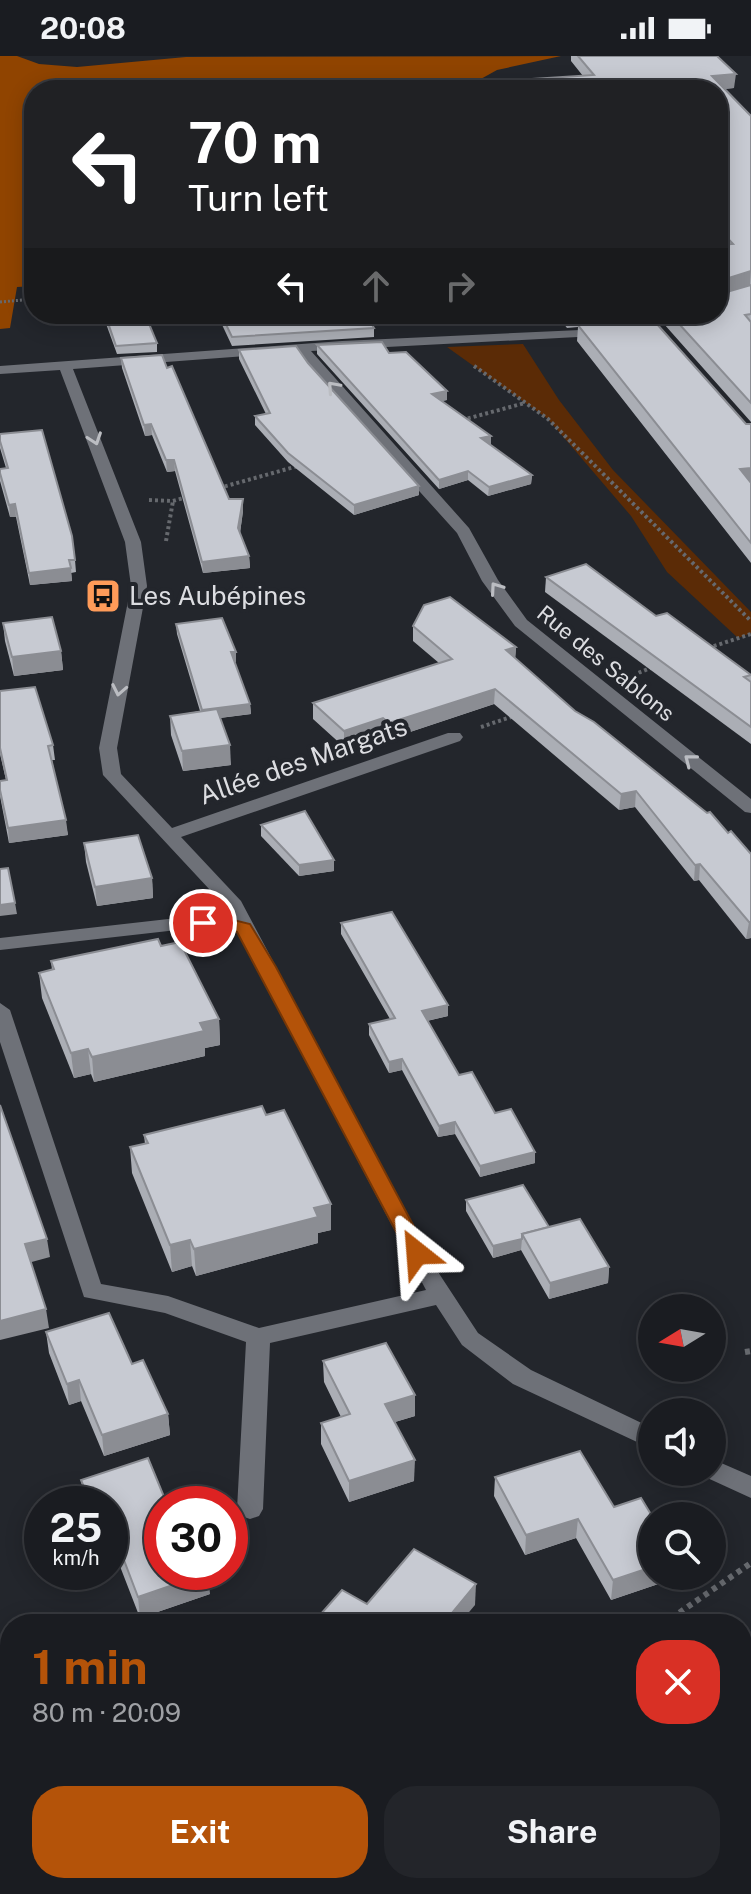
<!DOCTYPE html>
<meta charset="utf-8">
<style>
:root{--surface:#1a1c21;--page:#23252a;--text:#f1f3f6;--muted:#9fa1a5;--line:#383a3f;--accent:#b45309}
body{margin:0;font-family:"Public Sans",sans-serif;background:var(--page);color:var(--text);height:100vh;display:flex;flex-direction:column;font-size:30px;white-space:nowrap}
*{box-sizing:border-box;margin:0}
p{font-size:26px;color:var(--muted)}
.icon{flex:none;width:44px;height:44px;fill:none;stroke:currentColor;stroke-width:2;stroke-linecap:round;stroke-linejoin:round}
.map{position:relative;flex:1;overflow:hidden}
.sheet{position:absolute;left:0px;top:1558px;width:752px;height:280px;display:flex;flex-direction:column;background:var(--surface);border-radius:32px 32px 0 0;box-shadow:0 4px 20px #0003,0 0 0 2px var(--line)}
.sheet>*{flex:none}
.guide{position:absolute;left:24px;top:24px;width:704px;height:244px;border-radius:32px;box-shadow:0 4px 20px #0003,0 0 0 2px var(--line);background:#202124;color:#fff;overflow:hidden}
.needle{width:52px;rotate:259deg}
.buttons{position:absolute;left:638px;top:1238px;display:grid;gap:16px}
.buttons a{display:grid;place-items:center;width:88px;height:88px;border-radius:50%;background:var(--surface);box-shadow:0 4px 20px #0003,0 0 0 2px var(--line);font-size:40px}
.speed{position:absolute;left:24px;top:1430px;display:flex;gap:16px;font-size:40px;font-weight:700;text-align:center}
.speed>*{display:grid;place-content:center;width:104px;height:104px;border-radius:50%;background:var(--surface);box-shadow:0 4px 20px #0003,0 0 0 2px var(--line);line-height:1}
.speed small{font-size:20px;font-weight:400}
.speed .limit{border:12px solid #d22;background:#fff;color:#111}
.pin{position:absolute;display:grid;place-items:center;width:68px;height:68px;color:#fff;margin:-34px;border:4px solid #fff;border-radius:50%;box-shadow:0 2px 8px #0007}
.me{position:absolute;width:88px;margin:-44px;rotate:332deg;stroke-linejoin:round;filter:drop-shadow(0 0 6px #0008)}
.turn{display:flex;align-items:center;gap:28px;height:168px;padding:0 32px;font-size:36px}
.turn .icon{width:104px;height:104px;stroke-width:2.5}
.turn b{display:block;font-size:56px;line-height:68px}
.lanes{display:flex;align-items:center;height:76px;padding:0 32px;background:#0003;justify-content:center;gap:40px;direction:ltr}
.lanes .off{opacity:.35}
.round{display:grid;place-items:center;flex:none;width:84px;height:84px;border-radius:32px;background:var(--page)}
.overview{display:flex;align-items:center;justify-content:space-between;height:136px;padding:0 32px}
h1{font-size:48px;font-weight:700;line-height:60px;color:var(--accent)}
.action{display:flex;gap:16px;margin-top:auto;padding:16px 32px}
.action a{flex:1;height:92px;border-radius:32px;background:var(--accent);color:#fff;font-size:32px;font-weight:700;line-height:92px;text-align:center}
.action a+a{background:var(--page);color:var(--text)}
.status{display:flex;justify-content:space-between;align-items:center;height:56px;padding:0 40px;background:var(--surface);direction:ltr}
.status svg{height:22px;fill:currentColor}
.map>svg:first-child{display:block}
.green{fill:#5b2b06}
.forest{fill:#904400}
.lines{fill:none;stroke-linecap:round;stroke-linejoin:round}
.path-far2{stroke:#66696e;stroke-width:3;stroke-dasharray:2 2;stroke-linecap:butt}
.path-far1{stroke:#66696e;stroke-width:4;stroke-dasharray:3 3;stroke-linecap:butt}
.path{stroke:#66696e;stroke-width:6;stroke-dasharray:5 5;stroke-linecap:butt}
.minor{fill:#6e7178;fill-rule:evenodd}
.wall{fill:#abaeb5}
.shaded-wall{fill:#8b8d93}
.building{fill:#c7cad2;stroke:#8b8d93;stroke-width:2}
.oneway{stroke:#bbbdc2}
.route{fill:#b45309;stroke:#753606;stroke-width:2}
.labels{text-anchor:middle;stroke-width:8;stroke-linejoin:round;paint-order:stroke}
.far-street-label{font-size:22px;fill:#dcdde1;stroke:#23262c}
.poi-label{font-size:26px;fill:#dcdde1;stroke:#23262c;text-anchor:start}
.street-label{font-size:26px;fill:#dcdde1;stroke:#23262c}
</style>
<div class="status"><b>20:08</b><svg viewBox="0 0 49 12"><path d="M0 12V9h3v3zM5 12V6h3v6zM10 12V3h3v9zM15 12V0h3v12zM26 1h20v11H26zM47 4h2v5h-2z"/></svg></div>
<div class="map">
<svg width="751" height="1838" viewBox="0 0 751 1838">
<rect width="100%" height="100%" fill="#23262c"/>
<path class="green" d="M523 288 559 344 613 414 751 556V577L738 582 667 516 631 460 548 363 447 291Z"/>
<path class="forest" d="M0 0H17L39 8 77 11 186 1 561 0 497 14 461 34H34V230L17 231 10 272 0 273Z"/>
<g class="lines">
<path class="path-far2" d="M0 246 34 243"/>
<g class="path-far1">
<path d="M474 310 548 363 751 565"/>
<path d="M462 364 525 347"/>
<path d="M219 432 298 410"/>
<path d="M149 444 173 445 187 441"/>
<path d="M166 485 173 445"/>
<path d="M708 592 751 578"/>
<path d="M633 619 653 611"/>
<path d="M481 671 514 660"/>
</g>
<g class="path">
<path d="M745 1296 751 1295"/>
<path d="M663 1568 751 1507"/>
<path d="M0 1617 10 1654"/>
<path d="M58 1828 61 1838"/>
</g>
<g class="minor">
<path d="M663 258H685L615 279 311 295 469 472 498 524 527 564 751 743V757L745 756 515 570 482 525 457 477 310 314 298 296 73 313 141 486 147 530 117 692 121 718 172 772 448 677H460L463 681 460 685 181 781 241 845 440 1219 478 1277 531 1314 652 1372V1393L513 1328 462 1289 436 1249 270 1287 263 1453 259 1460 250 1463 241 1460 237 1453 246 1286 165 1257 84 1241 0 986V947L10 954 101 1228 168 1240 259 1272 426 1234 238 877 221 872 186 873 0 894V882L186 861 231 863 223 848 103 719 99 692 131 530 125 486 60 314 0 318V310L342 285 580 274 614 271Z"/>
<path d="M712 1403 751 1420V1442L703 1420 701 1416H712Z"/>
<path d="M478 1828H508L511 1838H481Z"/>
</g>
</g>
<g class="wall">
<path d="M571 0H717L734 32 724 33 751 60V366L664 268 665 258H718V34H518V24L583 20 571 5Z"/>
<path d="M105 258 157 287V296L117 298 105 265Z"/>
<path d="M217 258H366L374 272V281L232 290Z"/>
<path d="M556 258H651L649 259 746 368H751V507L577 285 578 271 567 272Z"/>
<path d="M317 289 447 344 442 345 491 380V389L532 419 531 428 488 440 468 424 439 433 317 298Z"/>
<path d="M239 294 308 307 419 430V439L354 459 288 406 255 369V360L266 358 239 303Z"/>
<path d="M121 302 167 312 229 443 243 455 240 477 249 500 250 512 203 517 175 415 167 416 152 379 145 380 122 312Z"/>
<path d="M0 378 75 504 76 516 71 517 72 525 30 529 16 461H10L0 425V413L6 412 0 392Z"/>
<path d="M546 521 656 560 751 619V688L545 536Z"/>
<path d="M3 567 61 595 63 614 14 620 5 585Z"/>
<path d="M176 568 236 606H234L250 648 251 658 220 662 231 709 183 715 171 679 170 660 200 655 177 578Z"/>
<path d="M413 570 516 591 515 603 575 655 728 777 751 798V882L746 883 699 824 694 825 635 751 619 754 494 648 389 683 383 677 344 691 313 663V647L439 607 413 585Z"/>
<path d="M0 635 53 689 55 704H52L68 779 9 787 0 740V725L6 724 0 698Z"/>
<path d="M261 769 334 815 299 820 261 780Z"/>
<path d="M84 787 152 822 153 842 97 850 86 806Z"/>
<path d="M341 867 448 960 427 965 459 1019 495 1057 535 1107 480 1121 455 1078 438 1081 402 1014 389 1017 369 979V968L390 963 341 878Z"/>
<path d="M161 890 219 963 220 989 205 992V1000L94 1026 91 1018 74 1022 42 942 39 917 52 914 51 905Z"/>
<path d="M266 1059 331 1148V1174L318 1177V1187L196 1220 192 1210 172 1216 132 1117 130 1091 145 1088 144 1079Z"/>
<path d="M466 1144 549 1171 609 1211 608 1227 549 1243 521 1194 493 1202 466 1155Z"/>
<path d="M46 1276 168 1358 170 1379 104 1400 81 1345 69 1349 49 1297Z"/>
<path d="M323 1305 415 1360 395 1366 414 1425 349 1446 321 1388V1367L341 1361 324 1326Z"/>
<path d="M495 1421 614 1451 676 1522 611 1544 576 1482 525 1499 494 1440Z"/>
<path d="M81 1424 167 1448 210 1538 140 1562 116 1500 110 1448H85Z"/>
<path d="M238 1828H321L319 1838H285L238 1831Z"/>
</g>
<g class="shaded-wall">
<path d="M736 18 734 32 711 34 712 20Z"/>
<path d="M751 215 750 230 718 240 719 225Z"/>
<path d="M614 258H651L613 268Z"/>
<path d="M447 335V344L431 347 432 338Z"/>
<path d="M151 368 152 379 145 380 144 369Z"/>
<path d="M491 380V389L481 382Z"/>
<path d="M166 404H174L175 415 167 416Z"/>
<path d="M751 412V428L740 413Z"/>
<path d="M468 415V424L439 433V424Z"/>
<path d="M532 419 531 428 488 440 489 431Z"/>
<path d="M419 430V439L354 459V449Z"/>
<path d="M243 443V455L239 484 238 472Z"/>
<path d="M15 448 16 461H10L9 449Z"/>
<path d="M249 500 250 512 203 517 202 506Z"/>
<path d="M71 512 72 525 30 529 29 517Z"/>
<path d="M516 591 515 606 506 594Z"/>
<path d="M61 595 63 614 14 620 12 601Z"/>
<rect x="231" y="596" width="5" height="10"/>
<path d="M495 633 494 648 389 683V667Z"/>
<path d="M250 648 251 658 203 664 202 654Z"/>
<path d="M383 662V677L344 691V675Z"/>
<path d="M230 689 231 709 183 715 182 695Z"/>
<path d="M636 735 635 751 619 754 621 738Z"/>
<path d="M66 764 68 779 9 787 8 772Z"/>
<path d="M334 804V815L299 820V809Z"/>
<path d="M700 808 699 824 694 825 695 809Z"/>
<path d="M152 822 153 842 97 850 95 831Z"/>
<path d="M15 847 17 858 0 860V849Z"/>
<path d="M749 866H751V882L746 883Z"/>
<path d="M448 949V960L422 966V955Z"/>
<path d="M219 963 220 989 205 992V1000L94 1026 92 1001 200 967Z"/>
<path d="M88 993 91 1018 74 1022 71 997Z"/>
<path d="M402 1003V1014L389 1017V1006Z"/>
<path d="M455 1066V1078L438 1081 439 1070Z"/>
<path d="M535 1096V1107L480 1121V1110Z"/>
<path d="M331 1148V1174L318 1177V1187L196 1220 194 1193 314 1152Z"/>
<path d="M47 1183 50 1201 28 1207 25 1188Z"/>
<path d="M522 1183 521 1194 493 1202V1190Z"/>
<path d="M190 1184 192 1210 172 1216 170 1189Z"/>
<path d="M609 1211 608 1227 549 1243 550 1227Z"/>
<path d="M46 1253 49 1272 0 1284V1265Z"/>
<path d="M79 1324 81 1345 69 1349 67 1328Z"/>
<path d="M415 1339V1360L385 1369V1348Z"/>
<path d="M168 1358 170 1379 104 1400 102 1379Z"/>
<path d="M415 1404 414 1425 349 1446V1425Z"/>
<path d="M578 1463 576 1482 525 1499 526 1479Z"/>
<path d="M114 1478 116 1500 110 1502V1480Z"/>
<path d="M652 1511V1520H676V1522L611 1544 613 1524Z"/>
<path d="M208 1517 210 1538 140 1562 138 1541Z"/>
<path d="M476 1528 475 1549 459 1568H443Z"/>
<path d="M318 1828H321L319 1838H318Z"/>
</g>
<g class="building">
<path d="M578 0H717L736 18 712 20 751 60V215L719 225 718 228V189L733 188 718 172V34H525L518 24 594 19Z"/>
<path d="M751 229V258L745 259 751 266V347L670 258H718V237L720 238Z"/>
<path d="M105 258H145L157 287 116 290Z"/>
<path d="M221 258H366L374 272 232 281Z"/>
<path d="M648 258 746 368H751V412L740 413 751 427V487L578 269 617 266Z"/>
<path d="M382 286 389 297 406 296 447 335 432 338 491 380 481 382 532 419 489 431 468 415 439 424 317 289Z"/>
<path d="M296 290 308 307 419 430 354 449 288 397 255 360 270 357 239 294Z"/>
<path d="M162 299 167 312 172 310 229 443H243L238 472 249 500 202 506 174 404H166L151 368 144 369 121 302Z"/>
<path d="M42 374 72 480 75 504H69L71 512 29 517 15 448 9 449 0 417V413L8 412 0 385V378Z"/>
<path d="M586 508 656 560 667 557 751 619 744 621 751 626V671L546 521Z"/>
<path d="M450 541 516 591 506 594 575 655 594 666 707 757 710 756 728 777 731 775 751 798V866H749L700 808 695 809 636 735 621 738 495 633 389 667 383 662 344 675 313 647 452 603 413 570 424 549Z"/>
<path d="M52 561 61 595 12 601 3 567Z"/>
<path d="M222 562 236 596H231L250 648 202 654 176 568Z"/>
<path d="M35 631 53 689 48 690 66 764 8 772 0 734V725L7 724 0 692V635Z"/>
<path d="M217 653 230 689 182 695 170 660Z"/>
<path d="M305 755 334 804 299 809 261 769Z"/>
<path d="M138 779 152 822 95 831 84 787Z"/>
<path d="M8 812 15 847 0 849V813Z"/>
<path d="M392 856 448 949 422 955 459 1019 472 1016 495 1057 511 1053 535 1096 480 1110 455 1066 439 1070 402 1003 389 1006 369 968 395 962 341 867Z"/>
<path d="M158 883 161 890 180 886 219 963 200 967 204 975 92 1001 88 993 71 997 39 917 54 913 51 905Z"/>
<path d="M0 1049 47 1183 25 1188 46 1253 0 1265Z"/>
<path d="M262 1050 266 1059 284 1054 331 1148 314 1152 318 1161 194 1193 190 1184 170 1189 130 1091 148 1087 144 1079Z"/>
<path d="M523 1129 549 1171 522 1178V1183L493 1190 466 1144Z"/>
<path d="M580 1163 609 1211 550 1227 522 1178Z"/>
<path d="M109 1257 132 1308 143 1304 168 1358 102 1379 79 1324 67 1328 46 1276Z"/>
<path d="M386 1287 415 1339 385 1348 415 1404 349 1425 321 1367 350 1358 323 1305Z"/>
<path d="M580 1395 614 1451 641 1442 652 1460V1511L613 1524 578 1463 526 1479 495 1421Z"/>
<path d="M148 1402 167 1448H162V1516L208 1517 138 1541 114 1478 110 1480V1448H91L81 1424Z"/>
<path d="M414 1493 476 1528 443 1568H312L342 1534 367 1548Z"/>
<path d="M671 1828H676L686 1838H658Z"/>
</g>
<defs><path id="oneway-chevron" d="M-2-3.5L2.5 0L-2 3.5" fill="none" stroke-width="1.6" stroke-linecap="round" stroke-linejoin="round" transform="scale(2)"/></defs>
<g class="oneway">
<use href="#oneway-chevron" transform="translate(333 331) rotate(-132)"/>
<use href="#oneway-chevron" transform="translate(95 383) rotate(71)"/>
<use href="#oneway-chevron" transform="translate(496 532) rotate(-125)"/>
<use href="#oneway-chevron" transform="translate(119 634) rotate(101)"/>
<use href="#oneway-chevron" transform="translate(690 704) rotate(-142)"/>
</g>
<path class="route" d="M221 861 250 868 276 911 428 1197 425 1202H410L237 876 203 872 194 867 203 861Z"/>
<defs>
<symbol id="bus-square" viewBox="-11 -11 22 22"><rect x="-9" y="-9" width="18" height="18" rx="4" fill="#fe9b59" stroke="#23262c"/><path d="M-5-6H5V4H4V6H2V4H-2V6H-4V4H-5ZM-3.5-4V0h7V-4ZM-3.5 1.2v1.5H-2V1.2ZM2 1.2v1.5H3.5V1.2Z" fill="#111"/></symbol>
</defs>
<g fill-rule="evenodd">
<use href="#bus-square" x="83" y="520" width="40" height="40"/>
</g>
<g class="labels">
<g class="far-street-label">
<text transform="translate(606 607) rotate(39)" y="8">Rue des Sablons</text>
</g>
<g class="poi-label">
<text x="129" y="549">Les Aubépines</text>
</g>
<g class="street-label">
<text transform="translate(303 705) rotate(-19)" y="9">Allée des Margats</text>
</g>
</g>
</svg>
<div class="buttons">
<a><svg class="needle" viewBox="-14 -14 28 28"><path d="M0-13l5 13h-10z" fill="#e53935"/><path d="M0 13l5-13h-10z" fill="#9fa1a5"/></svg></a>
<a><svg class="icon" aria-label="sound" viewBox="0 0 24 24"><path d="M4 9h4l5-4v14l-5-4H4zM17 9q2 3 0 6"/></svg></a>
<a><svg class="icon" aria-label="search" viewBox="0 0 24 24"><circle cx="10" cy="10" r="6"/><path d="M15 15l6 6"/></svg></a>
</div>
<div class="speed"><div>25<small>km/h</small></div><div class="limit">30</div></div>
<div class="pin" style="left:203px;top:867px;background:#d93025"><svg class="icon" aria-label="arrive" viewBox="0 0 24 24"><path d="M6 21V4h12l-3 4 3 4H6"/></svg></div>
<svg class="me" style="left:417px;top:1197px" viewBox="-20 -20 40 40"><path d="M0-17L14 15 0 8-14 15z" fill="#b45309" stroke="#fff" stroke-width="4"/></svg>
<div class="guide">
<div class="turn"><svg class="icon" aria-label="left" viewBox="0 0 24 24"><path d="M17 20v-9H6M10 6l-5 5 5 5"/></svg><div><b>70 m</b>Turn left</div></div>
<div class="lanes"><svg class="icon" aria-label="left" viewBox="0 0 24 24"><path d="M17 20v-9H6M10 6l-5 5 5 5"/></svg><svg class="icon off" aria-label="ahead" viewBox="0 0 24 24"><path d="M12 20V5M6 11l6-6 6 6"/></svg><svg class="icon off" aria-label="right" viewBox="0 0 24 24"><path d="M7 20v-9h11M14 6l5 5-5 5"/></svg></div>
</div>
<section class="sheet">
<div class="overview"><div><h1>1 min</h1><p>80 m · 20:09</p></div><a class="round" style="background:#d93025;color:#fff"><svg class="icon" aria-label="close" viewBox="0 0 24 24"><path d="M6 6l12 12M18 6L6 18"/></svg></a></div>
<div class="action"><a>Exit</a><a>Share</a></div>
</section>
</div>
